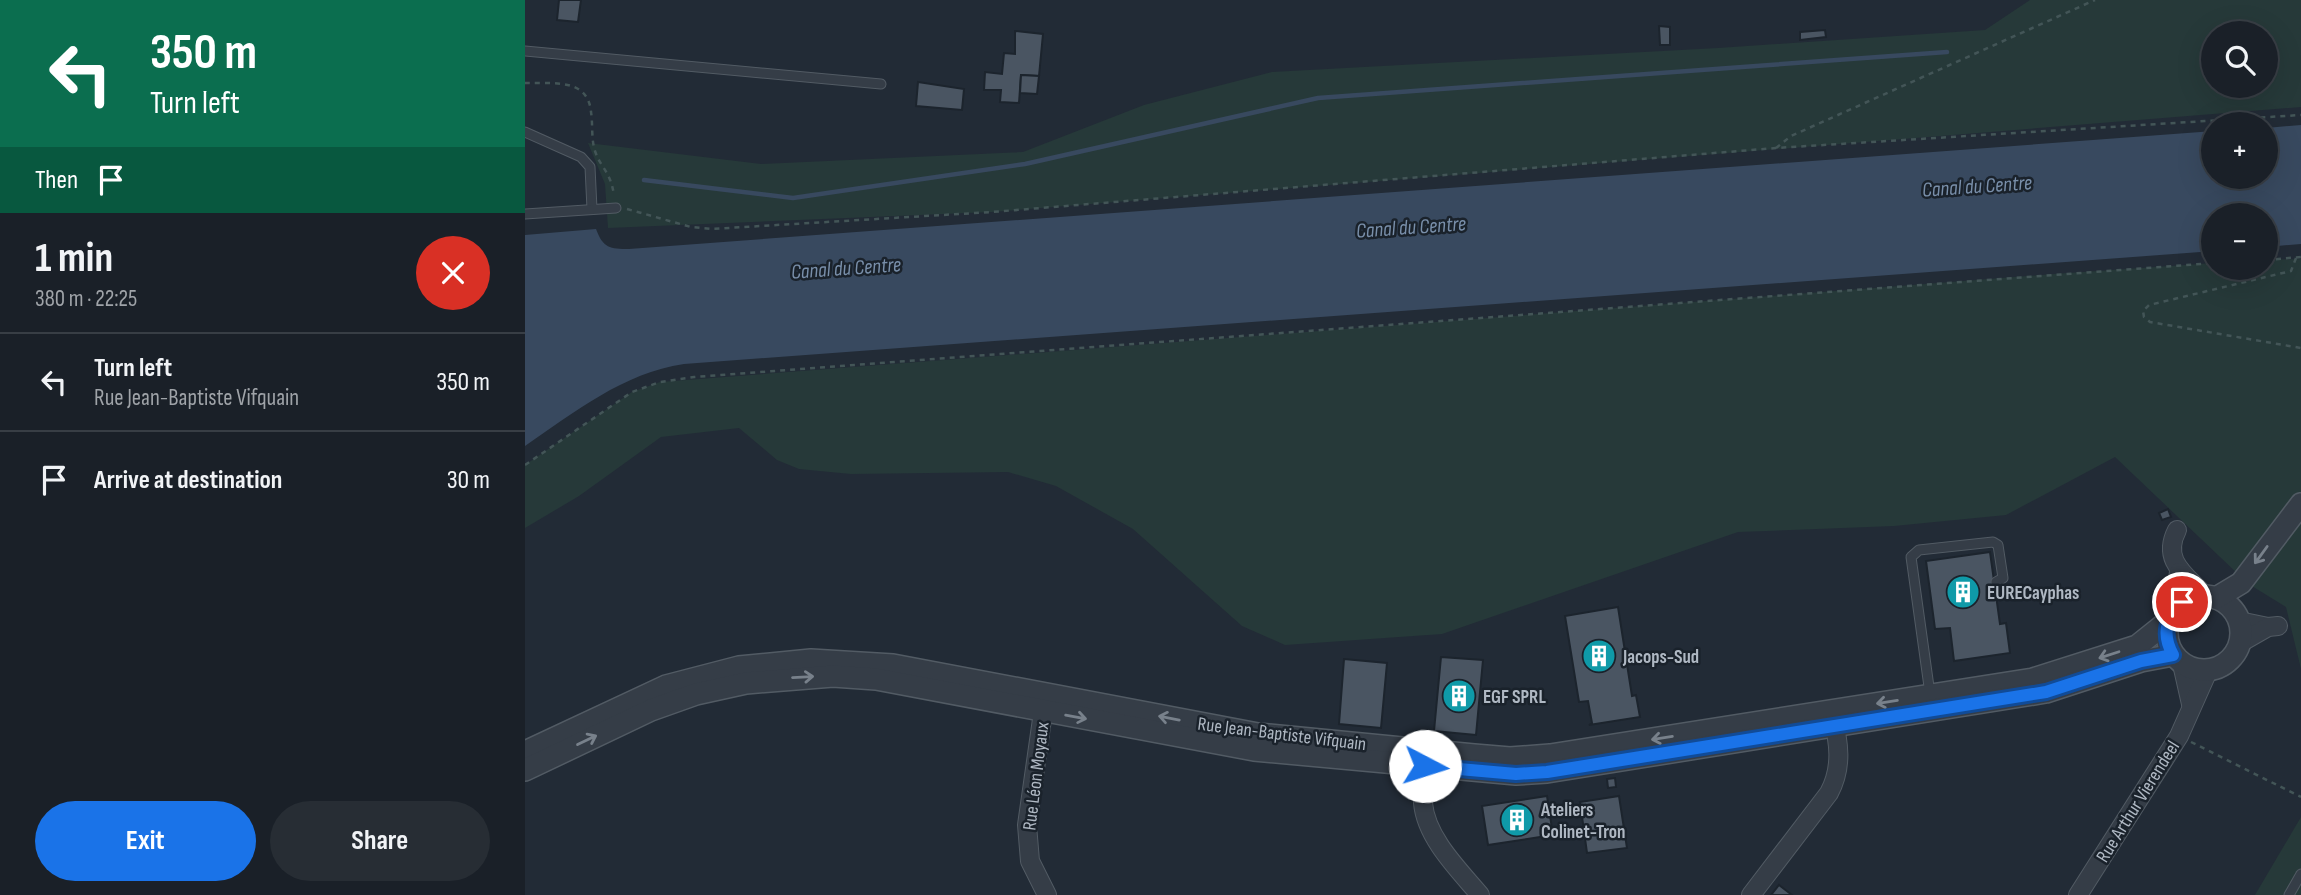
<!DOCTYPE html>
<meta charset="utf-8">
<style>
:root{--surface:#1a2028;--page:#272d34;--text:#f1f3f6;--muted:#9fa3a8;--line:#383e45;--accent:#1a73e8}
body{margin:0;font-family:"Sofia Sans Condensed",sans-serif;background:var(--page);color:var(--text);height:100vh;display:flex;flex-direction:column;font-size:26px;white-space:nowrap}
*{box-sizing:border-box;margin:0}
p{font-size:23px;color:var(--muted)}
.icon{flex:none;width:38px;height:38px;fill:none;stroke:currentColor;stroke-width:2;stroke-linecap:round;stroke-linejoin:round}
.map{position:relative;flex:1;overflow:hidden}
.details{display:flex;flex-direction:column;background:var(--surface);width:525px}
.details>*{flex:none}
.hud{background:#0b6e4f;color:#fff;overflow:hidden}
.tools{position:absolute;left:1676px;top:21px;display:grid;gap:14px}
.tools a{display:grid;place-items:center;width:77px;height:77px;border-radius:50%;background:var(--surface);box-shadow:0 7px 28px #0002,0 0 0 2px var(--line);font-size:35px}
.pin{position:absolute;display:grid;place-items:center;width:60px;height:60px;color:#fff;margin:-30px;border:4px solid #fff;border-radius:50%;box-shadow:0 2px 7px #0007}
.me{position:absolute;width:77px;margin:-38px;rotate:95deg;stroke-linejoin:round;filter:drop-shadow(0 0 5px #0008)}
.turn{display:flex;align-items:center;gap:24px;height:147px;padding:0 35px;font-size:32px}
.turn .icon{width:91px;height:91px;stroke-width:2.5}
.turn b{display:block;font-size:49px;line-height:60px}
.then{display:flex;align-items:center;height:66px;padding:0 35px;background:#0003;gap:14px;font-size:26px}
.round{display:grid;place-items:center;flex:none;width:74px;height:74px;border-radius:37px;background:var(--page)}
.head{display:flex;align-items:center;justify-content:space-between;height:119px;padding:0 35px}
h1{font-size:42px;font-weight:700;line-height:52px}
.action{display:flex;gap:14px;margin-top:auto;padding:14px 35px}
.action a{flex:1;height:80px;border-radius:42px;background:var(--accent);color:#fff;font-size:28px;font-weight:700;line-height:80px;text-align:center}
.action a+a{background:var(--page);color:var(--text)}
ul{padding:0;list-style:none}
li{display:flex;align-items:center;gap:21px;height:98px;padding:0 35px;border-top:2px solid var(--line)}
li div{flex:1}
li b{display:block;font-size:26px}
li em{font-style:normal}
main{display:flex;flex:1;min-height:0}
.map>svg:first-child{display:block}
.green{fill:#263939;fill-rule:evenodd}
.water{fill:#38495f}
.lines{fill:none;stroke-linecap:round;stroke-linejoin:round}
.stream{stroke:#38495f;stroke-width:4.5}
.building{fill:#4a5562;stroke:#1c242d;stroke-width:2}
.service-casing{stroke:#525b64;stroke-width:11}
.minor-casing{stroke:#525b64;stroke-width:20}
.tertiary-casing{stroke:#525b64;stroke-width:24}
.path{stroke:#435557;stroke-width:2.5;stroke-dasharray:5 5;stroke-linecap:butt}
.service{stroke:#353d47;stroke-width:9}
.minor{stroke:#353d47;stroke-width:18}
.tertiary{stroke:#353d47;stroke-width:21}
.oneway{stroke:#78818b}
.route-casing{stroke:#114b97;stroke-width:18}
.route{stroke:#1a73e8;stroke-width:12}
.labels{text-anchor:middle;stroke-width:5;stroke-linejoin:round;paint-order:stroke}
.poi-label{font-size:19px;font-weight:bold;fill:#afb8c3;stroke:#1a222b;text-anchor:start}
.street-label{font-size:19px;fill:#afb8c3;stroke:#1a222b}
.water-label{font-size:21px;font-style:italic;fill:#798faa;stroke:#1a222b}
</style>
<main>
<section class="details">
<div class="hud">
<div class="turn"><svg class="icon" aria-label="left" viewBox="0 0 24 24"><path d="M17 20v-9H6M10 6l-5 5 5 5"/></svg><div><b>350 m</b>Turn left</div></div>
<div class="then">Then<svg class="icon" aria-label="arrive" viewBox="0 0 24 24"><path d="M6 21V4h12l-3 4 3 4H6"/></svg></div>
</div>
<div class="head"><div><h1>1 min</h1><p>380 m · 22:25</p></div><a class="round" style="background:#d93025;color:#fff"><svg class="icon" aria-label="close" viewBox="0 0 24 24"><path d="M6 6l12 12M18 6L6 18"/></svg></a></div>
<ul>
<li><svg class="icon" aria-label="left" viewBox="0 0 24 24"><path d="M17 20v-9H6M10 6l-5 5 5 5"/></svg><div><b>Turn left</b><p>Rue Jean-Baptiste Vifquain</p></div><em>350 m</em></li>
<li><svg class="icon" aria-label="arrive" viewBox="0 0 24 24"><path d="M6 21V4h12l-3 4 3 4H6"/></svg><div><b>Arrive at destination</b></div><em>30 m</em></li>
</ul>
<div class="action"><a>Exit</a><a>Share</a></div>
</section>
<div class="map">
<svg width="1776" height="895" viewBox="0 0 1776 895">
<rect width="100%" height="100%" fill="#222b36"/>
<g class="green">
<path d="M1505 0H1776V107L467 212 83 228 80 184 63 143 236 164 498 152 619 105 747 72 1193 48 1460 30ZM1689 33H1741V86H1689Z"/>
<path d="M1776 259V497L1715 576 1590 457 1481 515 1369 526 1213 532 917 634 760 645 717 626 608 529 531 486 483 472 326 474 274 469 252 460 214 428 136 437 54 496 0 528V465L107 392 135 382 1529 274 1689 263V268H1741V260Z"/>
<path d="M1776 513V669L1761 607 1722 583Z"/>
<path d="M1776 817V895H1730Z"/>
</g>
<path class="water" d="M1776 125V244L1741 247V215H1689V251L159 364C98 373 50 412 0 446V235L71 229C78 248 85 249 104 249L1689 131V177H1741V128Z"/>
<g class="lines">
<path class="stream" d="M119 180 268 198 500 164 793 98 1422 52"/>
</g>
<g class="building">
<path d="M34 0H56L53 22 32 20Z"/>
<path d="M1134 26 1145 27V45H1135Z"/>
<path d="M1300 30 1301 37 1275 40V32Z"/>
<path d="M490 31 518 34 514 76 496 75 494 103 475 102 476 90H459L460 72 477 74 479 53 490 54Z"/>
<path d="M496 75 514 76 512 94 495 93Z"/>
<path d="M393 82 439 89 437 110 391 106Z"/>
<path d="M1643 509 1646 517 1637 520 1634 513Z"/>
<path d="M1465 552 1475 624 1481 623 1485 653 1429 661 1425 628 1410 629 1401 561Z"/>
<path d="M1093 607 1107 696 1111 695 1115 717 1064 725 1067 723 1063 701 1054 702 1040 616Z"/>
<path d="M916 657 958 660 951 735 909 731Z"/>
<path d="M819 659 862 663 856 728 814 724Z"/>
<path d="M1090 778 1091 787 1083 788 1082 779Z"/>
<path d="M1022 796 1028 835 963 845 957 806Z"/>
<path d="M1094 796 1102 848 1062 853 1055 802Z"/>
<path d="M1254 885 1267 895H1246Z"/>
</g>
<g class="lines">
<defs>
<g id="service">
<path d="M0 51 356 84"/>
<path d="M0 132 56 157 65 167 67 209"/>
<path d="M0 214 91 208"/>
<path d="M1405 694 1386 557 1394 550 1468 542 1473 545 1478 578 1471 582"/>
<path d="M1764 895 1776 874"/>
</g>
<g id="minor">
<path d="M1652 530C1636 561 1661 575 1680 596"/>
<path d="M1648 611 1654 572"/>
<path d="M1714 621 1743 627"/>
<path d="M1715 643 1743 627 1753 626"/>
<path d="M1657 664 1666 704"/>
<path d="M520 698 502 825 505 861 522 895"/>
<path d="M901 754C900 770 897 787 898 803 901 838 934 870 955 895"/>
<path d="M1226 895 1304 793C1318 767 1314 742 1307 714"/>
<path d="M1553 895 1654 736 1683 671"/>
</g>
<g id="tertiary">
<circle cx="1679" cy="633" r="37"/>
<path d="M1691 598 1716 583 1776 504"/>
<path d="M0 752 141 686 214 667 286 660 368 665 733 734 949 755 985 758 1025 755 1508 679 1612 646 1642 622"/>
<path d="M0 770 126 710 171 694 221 683 308 676 351 679 729 750 991 774 1022 772 1521 692 1616 661 1648 655"/>
</g>
</defs>
<use href="#service" class="service-casing"/>
<use href="#minor" class="minor-casing"/>
<use href="#tertiary" class="tertiary-casing"/>
<g class="path">
<path d="M0 83C26 84 63 77 66 112 68 124 66 139 70 151 76 169 85 170 89 195"/>
<path d="M1251 148 1266 136 1570 0"/>
<path d="M102 209 166 227 186 229 467 212 1251 148 1776 115"/>
<path d="M1771 258 1766 271 1624 305 1618 311 1619 317 1625 322 1776 348"/>
<path d="M1741 260 1776 257"/>
<path d="M0 465 107 392 135 382 169 377 1689 263"/>
<path d="M1698 674 1716 657"/>
<path d="M1666 742 1776 797"/>
</g>
<use href="#service" class="service"/>
<use href="#minor" class="minor"/>
<use href="#tertiary" class="tertiary"/>
</g>
<defs><path id="oneway-shaft" d="M-6 0H5M1.5-3L5.5 0L1.5 3" fill="none" stroke-width="1.6" stroke-linecap="round" stroke-linejoin="round" transform="scale(1.75)"/></defs>
<g class="oneway">
<use href="#oneway-shaft" transform="translate(1736 555) rotate(126)"/>
<use href="#oneway-shaft" transform="translate(1584 655) rotate(162)"/>
<use href="#oneway-shaft" transform="translate(278 677) rotate(-3)"/>
<use href="#oneway-shaft" transform="translate(1362 702) rotate(171)"/>
<use href="#oneway-shaft" transform="translate(551 717) rotate(10)"/>
<use href="#oneway-shaft" transform="translate(644 718) rotate(-169)"/>
<use href="#oneway-shaft" transform="translate(1137 738) rotate(171)"/>
<use href="#oneway-shaft" transform="translate(62 740) rotate(-26)"/>
</g>
<g class="lines">
<defs>
<path id="route" d="M900 766 991 774 1022 772 1521 692 1616 661 1648 655C1637 635 1640 619 1657 602"/>
</defs>
<use href="#route" class="route-casing"/>
<use href="#route" class="route"/>
</g>
<defs>
<symbol id="building-disc" viewBox="-11 -11 22 22"><circle r="9.5" fill="#0f9aa8" stroke="#1a222b"/><path d="M-4-6H4V6H1V3H-1V6H-4ZM-2.5-4.3h1.7v1.8h-1.7ZM.8-4.3h1.7v1.8H.8ZM-2.5-1h1.7V.8h-1.7ZM.8-1h1.7V.8H.8Z" fill="#fff"/></symbol>
</defs>
<g fill-rule="evenodd">
<use href="#building-disc" x="1419" y="573" width="38" height="38"/>
<use href="#building-disc" x="1055" y="637" width="38" height="38"/>
<use href="#building-disc" x="915" y="677" width="38" height="38"/>
<use href="#building-disc" x="973" y="801" width="38" height="38"/>
</g>
<g class="labels">
<g class="poi-label">
<text x="1462" y="599">EURECayphas</text>
<text x="1098" y="663">Jacops-Sud</text>
<text x="958" y="703">EGF SPRL</text>
<text x="1016" y="816">Ateliers<tspan x="1016" dy="22">Colinet-Tron</tspan></text>
</g>
<g class="street-label">
<text transform="translate(757 733) rotate(7)" y="7">Rue Jean-Baptiste Vifquain</text>
<text transform="translate(510 776) rotate(-83)" y="7">Rue Léon Moyaux</text>
<text transform="translate(1612 801) rotate(-58)" y="7">Rue Arthur Vierendeel</text>
</g>
<g class="water-label">
<text transform="translate(1452 186) rotate(-4)" y="7">Canal du Centre</text>
<text transform="translate(886 227) rotate(-4)" y="7">Canal du Centre</text>
<text transform="translate(321 268) rotate(-4)" y="7">Canal du Centre</text>
</g>
</g>
</svg>
<div class="tools">
<a><svg class="icon" aria-label="search" viewBox="0 0 24 24"><circle cx="10" cy="10" r="6"/><path d="M15 15l6 6"/></svg></a>
<a>+</a>
<a>−</a>
</div>
<div class="pin" style="left:1657px;top:602px;background:#d93025"><svg class="icon" aria-label="arrive" viewBox="0 0 24 24"><path d="M6 21V4h12l-3 4 3 4H6"/></svg></div>
<svg class="me" style="left:900px;top:766px" viewBox="-20 -20 40 40"><circle r="19" fill="#fff"/><path d="M0-13L10 11 0 6-10 11z" fill="#1a73e8"/></svg>
</div>
</main>
